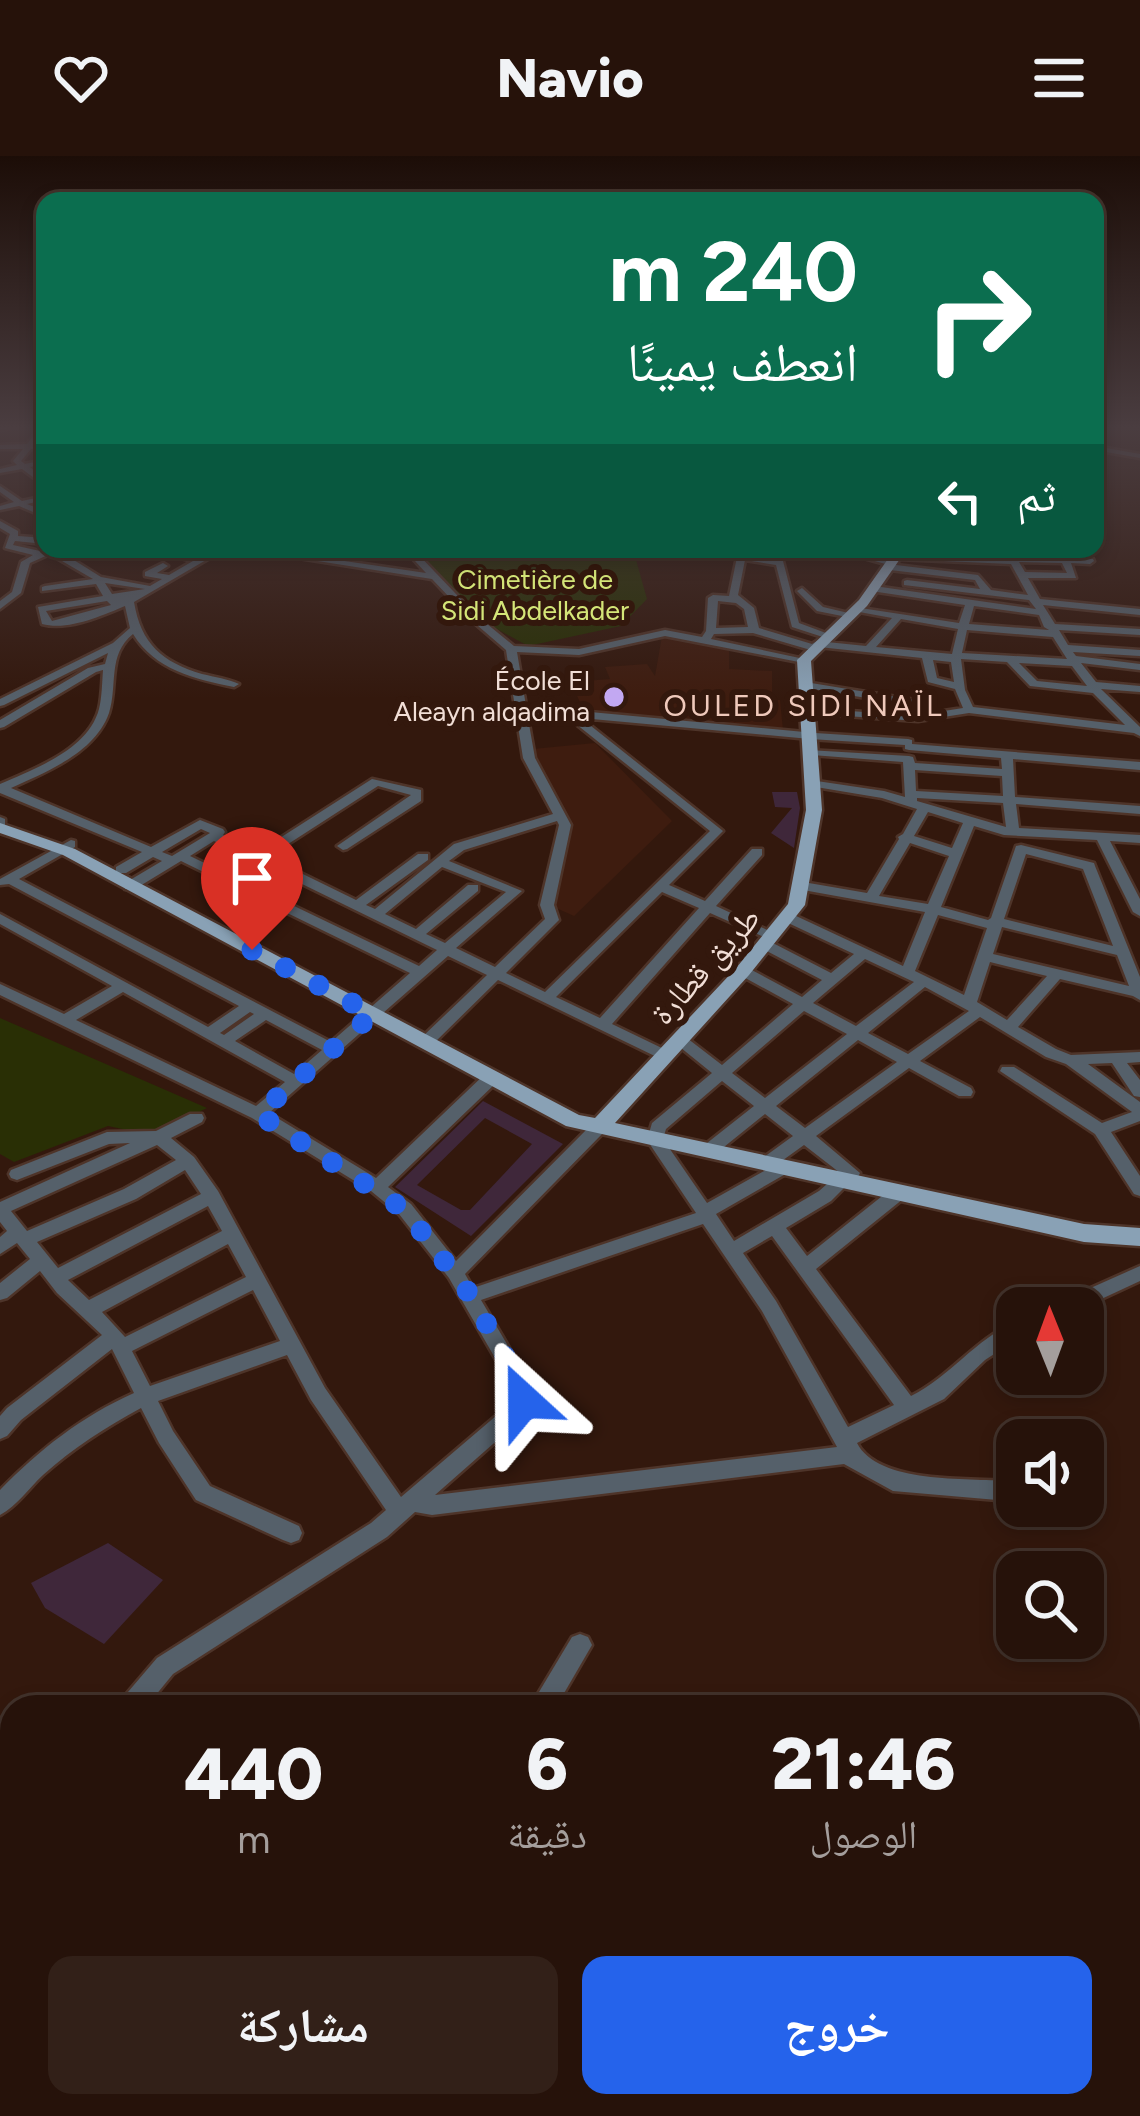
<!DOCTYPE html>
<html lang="ar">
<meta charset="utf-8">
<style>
:root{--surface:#26120a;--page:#322018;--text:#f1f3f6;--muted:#a49e9c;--line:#42322b;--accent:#2563eb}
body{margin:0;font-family:Figtree,"Noto Naskh Arabic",sans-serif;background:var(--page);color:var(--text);direction:rtl;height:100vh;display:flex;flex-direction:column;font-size:45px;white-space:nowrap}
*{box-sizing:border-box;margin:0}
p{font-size:39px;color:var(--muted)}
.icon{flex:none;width:66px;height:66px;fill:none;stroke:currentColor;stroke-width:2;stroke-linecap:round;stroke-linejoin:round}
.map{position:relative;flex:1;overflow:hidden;direction:ltr}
.sheet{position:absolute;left:0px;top:1539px;width:1140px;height:423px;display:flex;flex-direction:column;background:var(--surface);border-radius:36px 36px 0 0;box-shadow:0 6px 18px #0003,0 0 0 3px var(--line);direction:rtl}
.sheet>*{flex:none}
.guide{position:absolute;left:36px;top:36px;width:1068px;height:366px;border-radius:24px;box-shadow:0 6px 18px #0003,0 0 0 3px var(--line);direction:rtl;background:#0b6e4f;color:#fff;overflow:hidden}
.needle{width:78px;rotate:359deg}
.controls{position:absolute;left:996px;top:1131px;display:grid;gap:24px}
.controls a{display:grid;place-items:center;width:108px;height:108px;border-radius:24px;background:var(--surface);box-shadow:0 6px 18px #0003,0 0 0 3px var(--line);font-size:60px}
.pin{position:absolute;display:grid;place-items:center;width:102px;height:102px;color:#fff;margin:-123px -51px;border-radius:50% 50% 50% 0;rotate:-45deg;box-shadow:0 0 12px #0007}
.pin .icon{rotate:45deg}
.me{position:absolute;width:132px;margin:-66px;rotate:336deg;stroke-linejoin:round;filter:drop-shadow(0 0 9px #0008)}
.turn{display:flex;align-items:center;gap:42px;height:252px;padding:0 48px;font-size:54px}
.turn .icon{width:156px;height:156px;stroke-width:2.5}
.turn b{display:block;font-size:84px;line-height:102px}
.then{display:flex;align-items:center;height:114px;padding:0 48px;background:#0003;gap:24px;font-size:45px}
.eta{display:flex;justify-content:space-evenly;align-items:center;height:204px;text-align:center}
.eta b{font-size:72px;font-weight:800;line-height:84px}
.cta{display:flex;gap:24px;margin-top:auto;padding:24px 48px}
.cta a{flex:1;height:138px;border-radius:24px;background:var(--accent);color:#fff;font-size:48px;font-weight:800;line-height:138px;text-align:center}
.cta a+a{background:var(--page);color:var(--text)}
header{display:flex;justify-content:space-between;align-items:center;height:156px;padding:0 48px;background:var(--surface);font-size:54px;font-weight:800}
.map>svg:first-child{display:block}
.built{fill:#3e1c0f}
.green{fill:#292f05}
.building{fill:#3f273a;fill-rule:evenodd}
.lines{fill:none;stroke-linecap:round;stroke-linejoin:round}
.minor-casing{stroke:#4e3429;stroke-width:5}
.major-casing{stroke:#4e3429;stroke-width:5}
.minor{fill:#55606a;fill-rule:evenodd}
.major{fill:#89a1b5;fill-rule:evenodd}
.route{stroke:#2563eb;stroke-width:21;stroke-dasharray:0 37.8}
.poi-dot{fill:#c2a8f2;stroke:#33180d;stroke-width:4.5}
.labels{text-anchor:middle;stroke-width:12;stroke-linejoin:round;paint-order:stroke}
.far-park-label{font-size:27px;fill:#d4e578;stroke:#33180d}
.far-poi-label{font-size:27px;fill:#f1ded6;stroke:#33180d;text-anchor:end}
.far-neighbourhood-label{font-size:30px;letter-spacing:3px;fill:#efc9bb;stroke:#33180d}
.street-label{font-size:33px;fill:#f1ded6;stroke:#33180d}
</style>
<header><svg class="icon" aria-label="menu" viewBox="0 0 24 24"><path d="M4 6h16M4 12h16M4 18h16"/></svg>Navio<svg class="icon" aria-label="heart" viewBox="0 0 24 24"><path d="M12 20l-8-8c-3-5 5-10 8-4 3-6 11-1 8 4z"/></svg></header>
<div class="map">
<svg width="1140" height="1960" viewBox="0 0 1140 1960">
<rect width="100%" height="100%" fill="#33180d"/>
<g class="built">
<path d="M662 480 729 493V513L772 515V544H780L783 574 585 558 571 526 610 523 605 511 647 508 655 520Z"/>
<path d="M595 587 672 665 574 760 554 751 568 668 533 593Z"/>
</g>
<g class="green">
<path d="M411 393H633L647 443 621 470 528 490 486 467Z"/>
<path d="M0 862 207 952 151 979 108 970 14 1006 0 998Z"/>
</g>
<g class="building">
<path d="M772 636H797L800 652 794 692 771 677 792 652 775 651Z"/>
<path d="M483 945 563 988 471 1080 395 1031ZM485 962 532 988 470 1054H461L417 1029Z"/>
<path d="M108 1387 163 1424 104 1488 45 1452 31 1427Z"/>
</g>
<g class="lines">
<defs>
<g id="minor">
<path d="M26 269 0 274V270Z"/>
<path d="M42 269H45V275L35 288H45V292L31 293 21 305 25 308 45 304V308L30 311 45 324V330L22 313 0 317V313L17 309 13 305 23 293H0V289L27 288Z"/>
<path d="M1095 290 1140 298V302L1095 294Z"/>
<path d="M0 330 22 345 45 340V344L27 348 45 355V361L19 350 0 354V350L14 346 0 336Z"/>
<path d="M0 365 18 375V380L45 382V388L15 385 13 389 40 395C49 391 55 393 61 397L113 393 69 401 101 421 150 430 162 423 145 420V416L163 407 168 410 157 417 169 419 193 405 144 393H161L200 401 215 393H225L134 446C141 488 162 506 202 518 215 521 228 523 239 528L234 531C195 523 155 514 133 478 107 499 118 529 109 557 95 597 46 616 11 632L151 691 200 664 223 673 225 676 223 679 258 696 372 623 421 634V645L347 693 343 694 337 690 411 639 378 630 268 701 356 744 418 698H428V704L366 749 375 753 454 688 553 658 523 602 506 494 470 463 432 423 241 393H263L426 417 404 393H413L476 459 514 490 579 493 665 474 702 481 706 475 708 442 713 439 729 440 737 401 741 398 783 405 799 467 834 480 829 483 792 471 776 409 745 404 738 439 754 452 759 472 812 488 817 485 866 490 892 462 854 455V451L959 467 965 449 871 435 869 433 874 430 1036 453 1029 444 904 429V425L907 424 980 433 975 424 890 414 885 411 889 409 832 393H847L896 405V409L978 419 991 434 1028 439 1011 408 897 403 893 400 897 397 1008 402 1003 393H1011L1016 400 1093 403 1094 405 1090 408 1071 407 1076 422H1028L1040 443 1140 453V459L1043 449 1055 468 1140 473V479L1059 474 1068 489 1140 494V500L1073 496 1076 500 1140 508V514L1081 507 1096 526 1140 530V536L1101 533 1140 571V580L1134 577 969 557 918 565 803 557V553L807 552 907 559H914L915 556 908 549 801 531V527L805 526 915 544 925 553V558L963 552 955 533 928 526 922 502 819 491 814 495 753 477 714 478 711 483 809 504 804 507 665 480 579 499 517 496 526 550 815 577 908 583 912 584V588L1140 606V614L1013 603 1015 641 1140 650V658L1016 648 1019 672 1140 679V687L1110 685 1140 743V760L1133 756 1097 684 1004 679 974 670 941 751 988 764 991 762 1016 690 1021 689 1094 707 1095 710 1140 821V844L1133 840 1060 823 1018 871 1056 893 1071 899 1140 896V906L1127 907 1140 924V941L1134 940 1112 907 1088 908 1140 946V965L1111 976 1140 1020V1040L1134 1038 1095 978 1000 915 1002 911H1014L1102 967 1132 956 1066 908 1046 901 980 861 920 905 971 932 973 936 971 940H959L909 912 816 980 860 1017 858 1021 848 1022 847 1029 831 1045 786 1072 807 1100 891 1033H903L906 1038 903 1043 816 1113 911 1240C950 1221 975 1183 1017 1165V1183L985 1204 944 1243 857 1287C878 1328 967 1322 1009 1325L1017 1329 1016 1342 1009 1345 893 1335 844 1308 432 1359 415 1356 387 1381 173 1518 146 1551H118L122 1543 157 1502 371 1367 386 1354 311 1244 287 1199 158 1245 173 1275 210 1330 299 1370 302 1377 299 1384 291 1387 283 1384 196 1344 159 1287 141 1252C106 1271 73 1292 43 1319 29 1332 17 1350 0 1359V1334C39 1294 82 1260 134 1237L112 1193 21 1264 7 1280 0 1283V1260L7 1252 102 1179 57 1137 40 1115 7 1142 0 1144V1127L30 1103 17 1087 0 1098V1081L7 1075 0 1066V1046L130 987 109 988 17 1024 11 1022 9 1018 11 1014 107 976 156 975 190 958H202L204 962 202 966 171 982 194 1001 218 1035 325 1232 401 1341 510 1248 514 1235 449 1122 399 1058 371 1035 252 962 0 839V828L64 858 112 830 0 768V758L208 871 239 850 9 728 0 729V723L71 684 75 685V691L19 723 331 886 410 817 181 705 135 733H125V727L162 705 153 701 126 717H116V711L142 696 0 637V628C34 613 88 594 99 553 102 541 102 527 103 514L96 516 4 571 0 572V564L88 512 105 508 108 497 4 549 0 550V543L113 487 130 472 125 450C101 460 68 475 42 468L38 451 103 440 96 428 42 435V431L45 430 93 423 50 398 30 407 21 437 0 453V445L12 436 21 406 33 399 5 392 10 378 0 372ZM1019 406 1062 407 1067 417 1025 416ZM105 427 145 433 112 438ZM107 445 111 449 52 465 46 455ZM718 445 736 447 744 453 748 471 716 472ZM974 450 1039 459 1044 471 1049 474 969 468ZM901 463 958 473 952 498 876 491ZM967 474 1053 481 1067 503 962 497ZM961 503 1007 506 1030 530 1093 537 1125 569 973 551 965 534ZM933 504 951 506 954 526 937 522ZM1019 507 1072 510 1087 530 1037 525ZM527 557 566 560 710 675 545 836 506 817 559 764 554 749 571 669 535 602ZM581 562 810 583 905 589V593L909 594 1001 602 1002 613 915 607 913 601 909 600 808 594 806 596 812 599 903 606 905 641 884 635 810 624V630L882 642 917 653 903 678 898 681 899 683 867 737 803 726 796 730 803 734 925 756 903 810 794 759H784V765L854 798 831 817 769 785H759V791L822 824 802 841 748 812H738L736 815 738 818 793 848 722 909 683 879 678 878 670 883 712 917 652 967 647 984 696 1057 473 1132 465 1118 604 976 606 972 604 968H592L456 1105 411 1048 388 1031 498 925 500 921 498 917H486L376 1022 269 957 448 800 487 819 421 882 418 886 421 890H431L498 824 663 904 671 899 668 895 612 868 710 757 766 782H776L778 779 716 750 762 699V693H752L705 745 669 729 723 675ZM915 614 1002 620 1003 640 916 635ZM917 642 1003 647 1006 671 917 645ZM928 656 963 667 952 692 914 680ZM557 665 559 669 540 749 545 763 495 811 456 792 522 735 449 705 464 694ZM201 673 210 677 172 700 162 696ZM214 685 437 794 419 810 190 700ZM910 687 949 700 928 748 879 740ZM1026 698 1083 713 1113 790 1004 763ZM442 711 506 736 445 787 426 778 478 735V729H468L416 773 385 758ZM662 736 699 752 600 862 556 841ZM938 759 987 772 964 839 915 815ZM1002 771 1117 799 1129 830 993 798ZM865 803 914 826 856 870 813 847ZM990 806 1047 820 1007 864 977 846ZM925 831 969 855 908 898 868 877ZM123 836 285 926 256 950 76 864ZM804 855 847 878 765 942 732 917ZM250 856 254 858 224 879 220 877ZM266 864 322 894 294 918 235 885ZM858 884 897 906 805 972 776 950ZM722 925 754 950 702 991 700 995 702 999H714L765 958 793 980 760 1004 758 1008 766 1014 707 1047 663 983 666 973ZM157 989 176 1004 124 1033 27 1075 11 1055ZM804 989 844 1020 835 1021 819 1035 734 1085 716 1058 789 1016 791 1012 789 1008 779 1007ZM185 1014 201 1038 58 1112 37 1086 136 1043ZM208 1050 222 1075 89 1144 68 1124ZM703 1068 762 1155 837 1291 435 1339 526 1259 534 1234 481 1144ZM772 1080 894 1249 848 1271 776 1145 743 1097ZM228 1088 246 1121 125 1181 102 1156ZM253 1134 280 1185 150 1230 132 1195Z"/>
<path d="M802 432 823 451 857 459 852 462 817 455 797 435Z"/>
<path d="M0 661 5 663V669H0Z"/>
<path d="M1140 1110V1125L1082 1152H1055L1057 1147Z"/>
<path d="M580 1478 588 1481 592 1489 556 1551H530L572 1481Z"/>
<path d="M12 1638V1665L0 1671V1644Z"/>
<path d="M233 1950H272L267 1960H229Z"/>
<path d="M481 1950H514L518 1960H486Z"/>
</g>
<path id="major" d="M895 393H907L867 450 811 505 822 654 805 749 749 819 615 967 1084 1068 1140 1072V1090L1084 1086 566 970 63 699 0 677V667L75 693 579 959 595 962 737 811 788 748 806 654 797 504 859 444Z"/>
</defs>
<use href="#minor" class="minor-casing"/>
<use href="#major" class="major-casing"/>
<use href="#minor" class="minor"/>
<use href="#major" class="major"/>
</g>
<linearGradient id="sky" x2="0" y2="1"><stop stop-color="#1c0d07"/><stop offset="0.5" stop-color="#4a3d40"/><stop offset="1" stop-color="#4a3d40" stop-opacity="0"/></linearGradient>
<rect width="1140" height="543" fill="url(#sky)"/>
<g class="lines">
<path class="route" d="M252 794 373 858 258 958 405 1054 471 1140 524 1234V1245"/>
</g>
<circle class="poi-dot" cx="614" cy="541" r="12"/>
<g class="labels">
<g class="far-park-label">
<text x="535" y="433">Cimetière de<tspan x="535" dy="31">Sidi Abdelkader</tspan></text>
</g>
<g class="far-poi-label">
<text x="590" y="534">École El<tspan x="590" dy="31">Aleayn alqadima</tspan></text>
</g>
<g class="far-neighbourhood-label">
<text x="804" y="560">OULED SIDI NAÏL</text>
</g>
<g class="street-label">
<text transform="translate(705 809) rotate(-48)" y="12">طريق قطارة</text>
</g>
</g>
</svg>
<div class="controls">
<a><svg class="needle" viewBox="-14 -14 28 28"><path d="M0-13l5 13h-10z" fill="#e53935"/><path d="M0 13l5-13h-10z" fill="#a49e9c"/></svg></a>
<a><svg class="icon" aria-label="sound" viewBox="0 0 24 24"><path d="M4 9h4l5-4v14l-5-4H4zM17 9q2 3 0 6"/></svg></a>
<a><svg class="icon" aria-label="search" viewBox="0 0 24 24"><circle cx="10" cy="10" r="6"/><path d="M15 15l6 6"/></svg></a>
</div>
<div class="pin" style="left:252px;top:794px;background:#d93025"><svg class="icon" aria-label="arrive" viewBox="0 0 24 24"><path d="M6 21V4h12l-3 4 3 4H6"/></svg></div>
<svg class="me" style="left:524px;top:1245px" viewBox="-20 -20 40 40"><path d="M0-17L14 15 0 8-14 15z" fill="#2563eb" stroke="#fff" stroke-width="4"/></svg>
<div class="guide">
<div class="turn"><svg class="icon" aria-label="right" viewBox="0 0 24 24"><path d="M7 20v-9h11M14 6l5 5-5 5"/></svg><div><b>240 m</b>انعطف يمينًا</div></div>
<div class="then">ثم<svg class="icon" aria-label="left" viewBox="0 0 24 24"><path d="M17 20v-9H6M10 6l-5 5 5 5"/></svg></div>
</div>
<section class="sheet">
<div class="eta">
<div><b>21:46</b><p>الوصول</p></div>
<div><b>6</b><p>دقيقة</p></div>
<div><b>440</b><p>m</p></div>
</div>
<div class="cta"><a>خروج</a><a>مشاركة</a></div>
</section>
</div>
